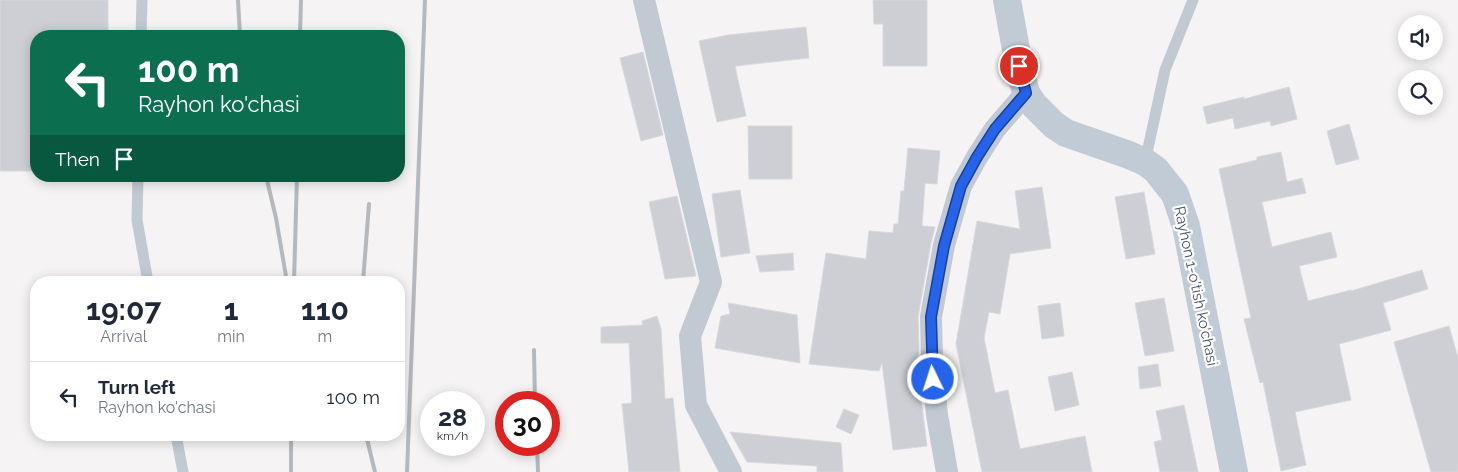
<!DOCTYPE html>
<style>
:root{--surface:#fff;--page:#f2f2f3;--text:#1f2937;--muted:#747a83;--line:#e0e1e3}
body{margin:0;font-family:Raleway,sans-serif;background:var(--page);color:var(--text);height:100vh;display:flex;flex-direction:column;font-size:19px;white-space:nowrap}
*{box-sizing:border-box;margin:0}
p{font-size:16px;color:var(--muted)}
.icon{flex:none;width:28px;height:28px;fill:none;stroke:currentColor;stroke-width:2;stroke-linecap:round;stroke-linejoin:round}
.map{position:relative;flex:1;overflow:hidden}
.side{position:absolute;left:30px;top:276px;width:375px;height:165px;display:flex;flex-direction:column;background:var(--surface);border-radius:20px;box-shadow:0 2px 12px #0003}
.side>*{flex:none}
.banner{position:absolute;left:30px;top:30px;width:375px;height:152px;border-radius:20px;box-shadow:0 2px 12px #0003;background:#0b6e4f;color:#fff;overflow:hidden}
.fabs{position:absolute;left:1398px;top:15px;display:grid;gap:10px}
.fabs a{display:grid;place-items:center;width:45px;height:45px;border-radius:50%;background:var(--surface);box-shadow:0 2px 12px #0003;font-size:25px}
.speed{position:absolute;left:420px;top:391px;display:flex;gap:10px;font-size:25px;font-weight:700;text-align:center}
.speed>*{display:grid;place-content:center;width:65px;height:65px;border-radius:50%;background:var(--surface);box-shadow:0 2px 12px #0003;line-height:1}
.speed small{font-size:12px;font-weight:400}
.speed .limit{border:8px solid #d22;background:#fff;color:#111}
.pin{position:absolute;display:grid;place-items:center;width:42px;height:42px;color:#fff;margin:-21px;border:2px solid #fff;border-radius:50%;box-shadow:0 1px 5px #0007}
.me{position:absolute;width:55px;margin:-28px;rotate:356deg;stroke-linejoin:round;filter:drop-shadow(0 0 4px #0008)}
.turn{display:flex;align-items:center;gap:18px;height:105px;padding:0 25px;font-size:22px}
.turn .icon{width:65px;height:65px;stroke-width:2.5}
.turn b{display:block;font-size:35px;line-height:42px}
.then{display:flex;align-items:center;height:48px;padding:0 25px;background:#0003;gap:10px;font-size:19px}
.eta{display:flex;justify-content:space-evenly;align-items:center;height:85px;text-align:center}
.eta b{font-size:30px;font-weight:700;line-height:35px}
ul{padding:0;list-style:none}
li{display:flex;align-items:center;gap:15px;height:70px;padding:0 25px;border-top:1px solid var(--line)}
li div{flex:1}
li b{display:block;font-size:19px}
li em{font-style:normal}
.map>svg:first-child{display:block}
.building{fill:#cdcfd5;stroke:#d7d9de}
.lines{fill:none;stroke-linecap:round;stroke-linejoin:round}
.lane{stroke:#c1cad2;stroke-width:11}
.street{stroke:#c1cad2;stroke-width:22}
.secondary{stroke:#c1cbd6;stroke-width:28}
.rail{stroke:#b5b8bd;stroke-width:4}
.route-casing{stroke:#184099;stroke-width:12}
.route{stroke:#2563eb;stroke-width:9}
.labels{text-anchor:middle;stroke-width:4.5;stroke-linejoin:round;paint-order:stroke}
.street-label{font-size:15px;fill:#4a5661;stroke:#fff}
</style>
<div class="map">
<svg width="1458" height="472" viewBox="0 0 1458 472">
<rect width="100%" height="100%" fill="#f5f3f3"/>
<g class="building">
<path d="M0 0H108V36H36V171H0Z"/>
<path d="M873 0H927V66H883V24H874Z"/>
<path d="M806 27 809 58 735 66 746 116 717 122 699 41 728 35Z"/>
<path d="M643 52 663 135 641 141 620 58Z"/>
<path d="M1289 87 1297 119 1271 126 1270 121 1235 129 1233 118 1207 124 1203 107 1244 97V99Z"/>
<path d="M1349 124 1359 159 1336 165 1327 131Z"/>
<path d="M748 126H792V179H749Z"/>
<path d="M908 148 940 151 937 184 925 183 922 226 935 227 931 243 918 317 919 347 917 367 927 446 893 450 882 363 879 371 809 364 826 253 866 259 869 231 893 233 894 224H898L901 191H904Z"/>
<path d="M1281 152 1287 182 1302 178 1306 193 1262 202 1272 247 1331 232 1337 257 1299 266 1308 301 1351 290V291L1422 270 1428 289 1383 303 1391 330 1339 344 1351 400 1295 412 1306 465 1281 471 1263 382 1260 383 1244 319 1251 318 1219 169 1257 160V157Z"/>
<path d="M1042 187 1051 248 1010 254 1000 314 989 312 984 338 995 393 1008 390 1020 449 1085 436 1092 472H982L956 344 977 221 1020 229 1015 191Z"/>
<path d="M740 190 750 253 721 257 712 194Z"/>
<path d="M1144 192 1155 254 1126 259 1115 197Z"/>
<path d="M677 196 696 276 665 279 649 202Z"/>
<path d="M793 253 794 270 760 272 756 256Z"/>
<path d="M1164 298 1174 351 1145 356 1135 303Z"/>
<path d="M728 303 797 315 800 363 715 348 721 316 730 314Z"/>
<path d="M1060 303 1064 336 1042 339 1038 306Z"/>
<path d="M657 316 661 329 665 399 673 398 680 472H629L622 404 632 403 629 343H601V327L643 325 642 321Z"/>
<path d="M1449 326 1458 358V472H1431L1394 342Z"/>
<path d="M1158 364 1161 386 1140 389 1138 367Z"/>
<path d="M1072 372 1079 405 1055 411 1048 377Z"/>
<path d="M1184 405 1198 472H1160L1154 442 1162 440 1156 411Z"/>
<path d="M844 409 859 415 851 434 836 427Z"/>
<path d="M730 432 841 443 843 472H817V466L747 462Z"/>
</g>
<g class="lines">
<g class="lane">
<path d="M141 36 142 0"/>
<path d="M1145 162 1165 70 1193 0"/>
<path d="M138 176 137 220 148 282"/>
<path d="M176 435 183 472"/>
</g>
<g class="street">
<path d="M644 0 711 282 690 336 696 405 731 472"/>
<path d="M947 472 937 415 932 361 931 317 944 245 961 186 977 157 995 129 1026 93"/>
</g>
<path class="secondary" d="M1007 0 1019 66 1026 93 1034 105 1054 125 1066 133 1129 155 1145 162 1156 170 1175 194 1186 226 1234 472"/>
<g class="rail">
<path d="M238 0 240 36"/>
<path d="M300 36 301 0"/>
<path d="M266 176 276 218 287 282"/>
<path d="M294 282 297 176"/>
<path d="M363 282 369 204"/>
<path d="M534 350 535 402"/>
<path d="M366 435 375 472"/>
<path d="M537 445 538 472"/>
<path d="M291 472V435"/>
<path d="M407 472 425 0"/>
</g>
</g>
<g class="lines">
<defs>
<path id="route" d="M933 379 931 317 944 246 961 186 977 157 995 129 1026 93 1019 66"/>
</defs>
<use href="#route" class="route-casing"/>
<use href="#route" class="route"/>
</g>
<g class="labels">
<g class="street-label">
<text transform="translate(1196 286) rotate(78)" y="5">Rayhon 1-o'tish ko'chasi</text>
</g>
</g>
</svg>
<div class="fabs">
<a><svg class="icon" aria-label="sound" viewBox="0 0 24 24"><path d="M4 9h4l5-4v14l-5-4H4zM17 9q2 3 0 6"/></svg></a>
<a><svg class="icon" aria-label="search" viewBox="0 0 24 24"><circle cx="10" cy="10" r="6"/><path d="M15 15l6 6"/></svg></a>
</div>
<div class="speed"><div>28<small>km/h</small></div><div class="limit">30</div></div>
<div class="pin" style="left:1019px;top:66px;background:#d93025"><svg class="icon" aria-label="arrive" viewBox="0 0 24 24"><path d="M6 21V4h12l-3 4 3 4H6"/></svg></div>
<svg class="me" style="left:933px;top:379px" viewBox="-20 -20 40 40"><circle r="17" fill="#2563eb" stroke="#fff" stroke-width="3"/><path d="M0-11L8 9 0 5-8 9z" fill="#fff"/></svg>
<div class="banner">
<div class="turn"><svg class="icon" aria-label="left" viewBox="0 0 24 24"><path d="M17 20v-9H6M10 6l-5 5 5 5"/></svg><div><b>100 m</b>Rayhon ko'chasi</div></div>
<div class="then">Then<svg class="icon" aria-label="arrive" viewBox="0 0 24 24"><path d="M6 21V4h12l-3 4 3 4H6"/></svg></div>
</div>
<section class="side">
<div class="eta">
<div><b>19:07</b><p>Arrival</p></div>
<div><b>1</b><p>min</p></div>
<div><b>110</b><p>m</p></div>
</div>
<ul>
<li><svg class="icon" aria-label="left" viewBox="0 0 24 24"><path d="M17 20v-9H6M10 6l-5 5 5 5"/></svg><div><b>Turn left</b><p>Rayhon ko'chasi</p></div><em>100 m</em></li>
</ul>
</section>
</div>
